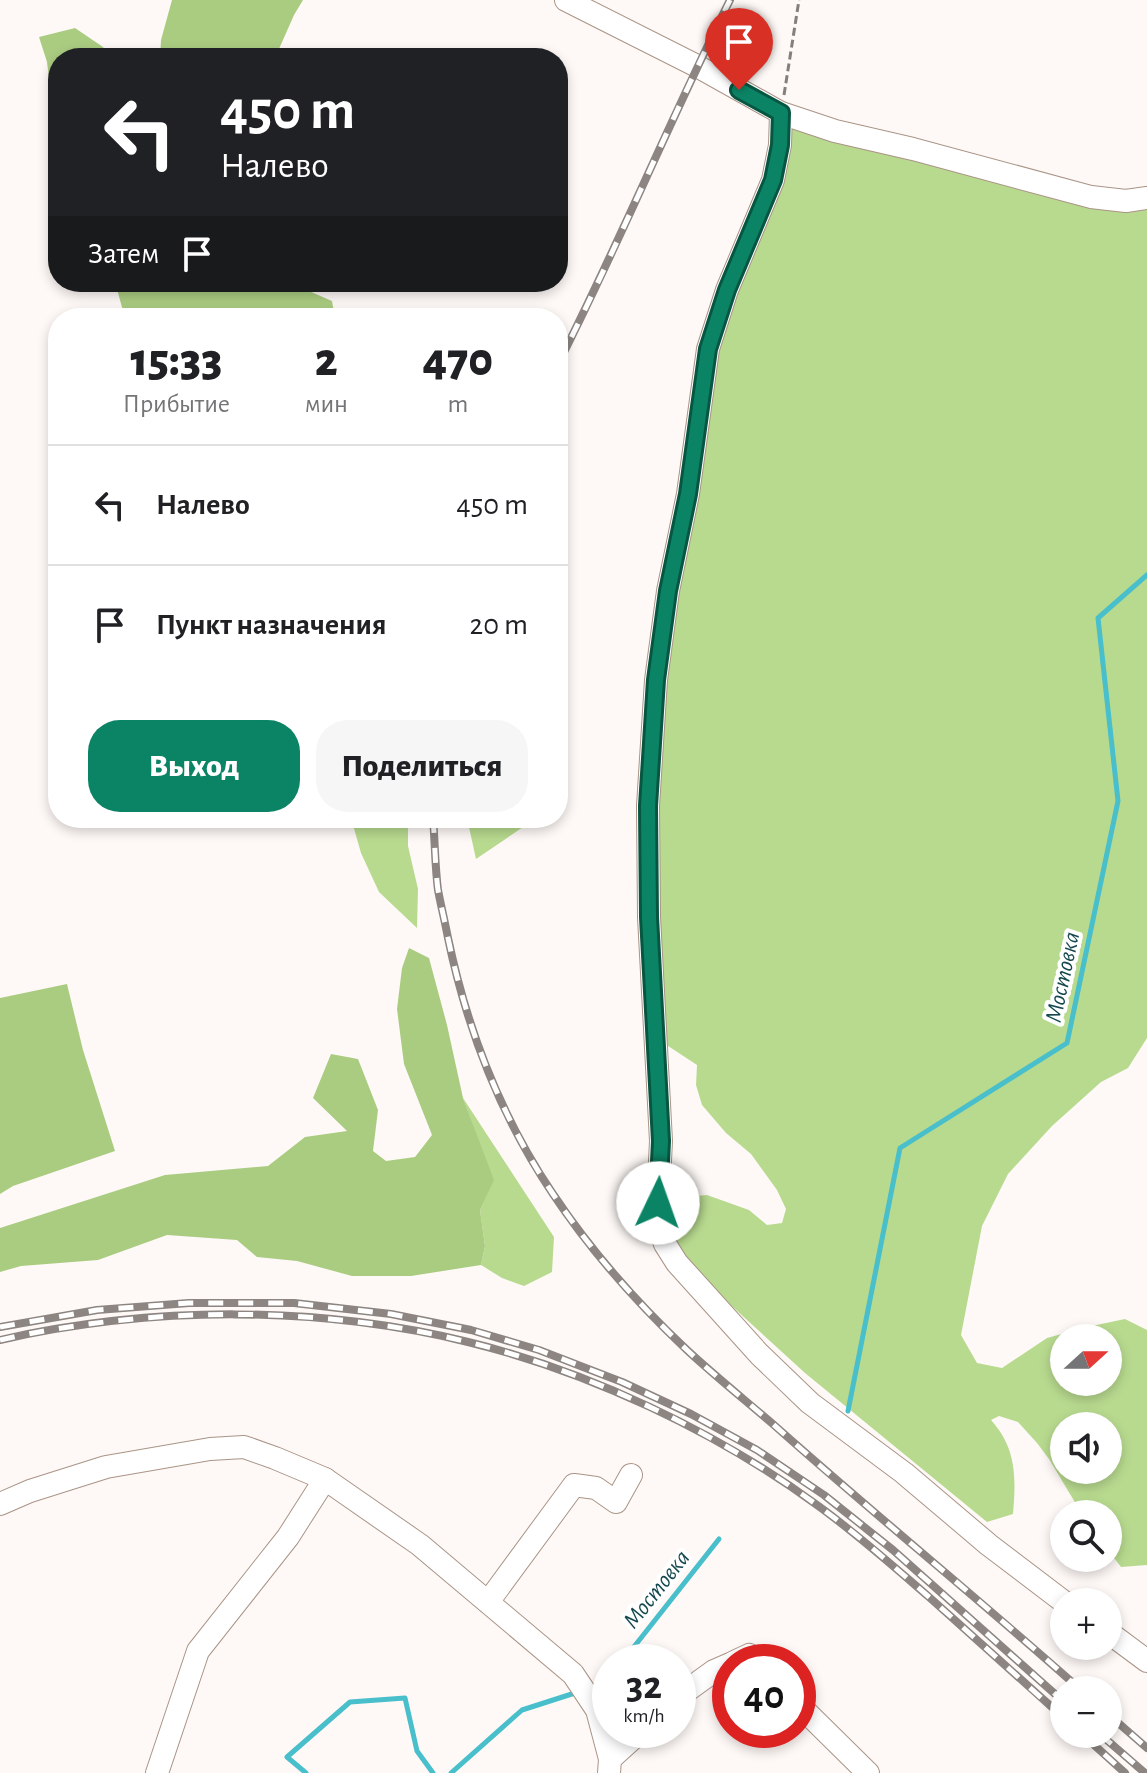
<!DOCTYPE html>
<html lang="ru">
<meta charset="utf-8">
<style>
:root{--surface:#fff;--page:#f6f6f6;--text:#202124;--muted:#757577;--line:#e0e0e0;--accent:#0b8465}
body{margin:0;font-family:"Alegreya Sans",sans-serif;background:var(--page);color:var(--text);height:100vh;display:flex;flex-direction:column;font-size:30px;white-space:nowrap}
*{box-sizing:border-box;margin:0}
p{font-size:26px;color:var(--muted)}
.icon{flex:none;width:44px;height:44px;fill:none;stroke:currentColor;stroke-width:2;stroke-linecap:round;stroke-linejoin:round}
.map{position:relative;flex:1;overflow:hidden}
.drawer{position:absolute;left:48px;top:308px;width:520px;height:520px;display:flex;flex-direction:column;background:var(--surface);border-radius:32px;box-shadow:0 4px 12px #0003}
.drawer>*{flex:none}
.top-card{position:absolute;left:48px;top:48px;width:520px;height:244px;border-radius:32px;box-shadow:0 4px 12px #0003;background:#202124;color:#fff;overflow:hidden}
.needle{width:52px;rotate:69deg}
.fabs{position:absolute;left:1050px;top:1324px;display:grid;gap:16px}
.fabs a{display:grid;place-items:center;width:72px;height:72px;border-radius:50%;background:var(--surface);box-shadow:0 4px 12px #0003;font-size:40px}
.speed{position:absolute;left:592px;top:1644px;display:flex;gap:16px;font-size:40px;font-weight:700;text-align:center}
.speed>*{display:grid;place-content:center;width:104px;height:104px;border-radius:50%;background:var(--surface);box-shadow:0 4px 12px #0003;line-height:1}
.speed small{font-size:20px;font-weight:400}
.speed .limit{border:12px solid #d22;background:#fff;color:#111}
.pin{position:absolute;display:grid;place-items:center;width:68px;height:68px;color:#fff;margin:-82px -34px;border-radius:50% 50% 50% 0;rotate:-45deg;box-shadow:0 0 8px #0007}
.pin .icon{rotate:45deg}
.me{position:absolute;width:88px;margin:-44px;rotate:3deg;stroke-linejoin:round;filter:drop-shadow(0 0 6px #0008)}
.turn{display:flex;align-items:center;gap:28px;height:168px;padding:0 40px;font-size:36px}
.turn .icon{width:104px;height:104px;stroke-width:2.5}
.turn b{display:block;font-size:56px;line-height:68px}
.then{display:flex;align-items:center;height:76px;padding:0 40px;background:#0003;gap:16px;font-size:30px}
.eta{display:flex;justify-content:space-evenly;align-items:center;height:136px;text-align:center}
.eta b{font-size:48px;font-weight:800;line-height:56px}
.button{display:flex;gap:16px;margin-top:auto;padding:16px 40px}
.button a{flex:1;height:92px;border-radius:32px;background:var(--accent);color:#fff;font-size:32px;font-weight:800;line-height:92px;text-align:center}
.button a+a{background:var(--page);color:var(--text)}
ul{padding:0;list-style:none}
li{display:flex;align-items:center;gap:24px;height:120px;padding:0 40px;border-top:2px solid var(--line)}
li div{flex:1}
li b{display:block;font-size:30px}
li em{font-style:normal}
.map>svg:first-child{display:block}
.green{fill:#b8da8f;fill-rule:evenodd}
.forest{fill:#aacc81}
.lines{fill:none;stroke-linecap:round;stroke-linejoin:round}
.stream{stroke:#48bfcb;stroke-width:5}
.minor-casing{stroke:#aa9487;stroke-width:24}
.path{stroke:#867e7b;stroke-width:3;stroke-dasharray:8 4;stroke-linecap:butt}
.minor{stroke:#fff;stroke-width:22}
.rail-casing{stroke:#8c8581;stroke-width:8}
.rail{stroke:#fff;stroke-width:5;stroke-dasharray:15;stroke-linecap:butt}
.route-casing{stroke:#075642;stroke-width:20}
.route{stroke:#0b8465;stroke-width:14}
.labels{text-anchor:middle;stroke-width:8;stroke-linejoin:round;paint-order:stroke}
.water-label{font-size:24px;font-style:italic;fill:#15494f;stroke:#fff}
</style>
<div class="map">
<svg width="1147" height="1773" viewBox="0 0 1147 1773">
<rect width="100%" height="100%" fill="#fef9f6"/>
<g class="green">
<path d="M781 113 835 131 1147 198V1038L1128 1068 1101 1082 1052 1126 1008 1174 982 1226 961 1335 977 1363 1002 1368 1047 1338 1087 1327 1125 1319 1147 1330V1565L1121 1567 1108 1550V1514H1082L1049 1459 1037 1443 1018 1422 999 1416 991 1420C1017 1449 1016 1478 1013 1514L987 1522 805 1373 724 1299 682 1256 673 1232 676 1213 686 1197 707 1195 749 1210 767 1225 782 1223 786 1209 777 1190 751 1154 726 1133 702 1105 696 1085 697 1065 656 1038 648 806 701 391 773 180ZM1064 1338H1108V1382H1064ZM1064 1426H1108V1470H1064Z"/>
<path d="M351 818H408V846L418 889 417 928 379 892 361 853Z"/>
<path d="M467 818H532L529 823 476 859Z"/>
<path d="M463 1098 554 1237 552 1272 524 1286 502 1278 481 1265 485 1246 480 1210 493 1180Z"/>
</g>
<g class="forest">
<path d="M172 0H303L294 15 275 58H160L161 40Z"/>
<path d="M75 28 103 47 109 58H58V149L47 62 39 37Z"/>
<path d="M115 282H288L332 301 335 318H125Z"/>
<path d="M409 948 429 958 447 1025 463 1098 494 1180 480 1210 485 1246 481 1265 411 1276H352L297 1261 257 1257 237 1240 167 1235 98 1260 21 1266 0 1272V1228L165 1175 268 1166 305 1137 347 1131 313 1098 331 1054 358 1059 378 1110 373 1151 386 1161 415 1157 432 1135 404 1064 397 1009 402 968Z"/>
<path d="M67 984 83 1050 115 1151 13 1186 0 1194V998Z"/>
</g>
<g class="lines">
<g class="stream">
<path d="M848 1411 900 1148 1067 1043 1118 801 1098 618 1147 575"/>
<path d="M622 1662 719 1539"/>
<path d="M591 1688 605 1683 610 1677"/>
<path d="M306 1773 287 1757 350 1702 405 1698 417 1751 433 1773"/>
<path d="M451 1773 522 1710 578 1692"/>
</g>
<defs>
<g id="minor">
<path d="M566 0 697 66 781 113 780 145 773 180 727 290 708 349 688 494 668 591 656 680 648 806 649 917 661 1141 657 1220 665 1244 677 1263 759 1354 810 1403 904 1473 989 1545 1064 1602"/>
<path d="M781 113 835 131 913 149 1091 197 1126 201 1147 198"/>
<path d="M0 1504 30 1491 106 1467 210 1449 244 1447 275 1458 325 1479 420 1545 573 1674 597 1710 610 1759 609 1773"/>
<path d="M488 1602 574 1485 596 1488 616 1502 631 1475"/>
<path d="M1108 1632 1147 1661"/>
<path d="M734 1662 749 1655 756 1662"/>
<path d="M678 1697 714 1671 730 1664"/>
<path d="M798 1704 868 1773"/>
<path d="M610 1759 642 1730"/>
<path d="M157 1773 198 1651 288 1537 325 1479"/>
</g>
</defs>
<use href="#minor" class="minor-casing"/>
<path class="path" d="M784 95 799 0"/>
<use href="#minor" class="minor"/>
<defs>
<g id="rail">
<path d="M558 364C619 244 670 120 730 0"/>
<path d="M433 818C435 842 435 867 438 890 441 906 445 922 448 938 467 1029 501 1117 553 1194 591 1251 637 1303 687 1350 715 1376 745 1400 774 1425 875 1515 980 1600 1081 1690"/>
<path d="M0 1327 97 1310 189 1303H294L391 1314 471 1330 539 1350 622 1382 691 1414 757 1450 824 1495 893 1550 1064 1702"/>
<path d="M0 1340C150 1306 318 1305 468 1342 588 1371 717 1432 817 1505 856 1533 892 1565 929 1597 974 1637 1019 1678 1064 1718"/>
<path d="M1108 1714 1147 1748"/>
<path d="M1082 1734 1125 1773"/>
<path d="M1100 1734 1145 1773"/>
</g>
</defs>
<use href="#rail" class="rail-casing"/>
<use href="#rail" class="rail"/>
</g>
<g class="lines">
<defs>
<path id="route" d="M658 1203 661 1141 649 917 648 806 656 680 668 591 688 494 708 349 727 290 773 180 780 145 781 113 739 90"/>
</defs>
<use href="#route" class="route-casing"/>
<use href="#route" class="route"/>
</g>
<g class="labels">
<g class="water-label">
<text transform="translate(1062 977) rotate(-78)" y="8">Мостовка</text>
<text transform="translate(656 1589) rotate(-52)" y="8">Мостовка</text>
</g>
</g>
</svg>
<div class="fabs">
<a><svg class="needle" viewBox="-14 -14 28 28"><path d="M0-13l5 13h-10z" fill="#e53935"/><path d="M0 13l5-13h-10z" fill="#757577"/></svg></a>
<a><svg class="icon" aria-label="sound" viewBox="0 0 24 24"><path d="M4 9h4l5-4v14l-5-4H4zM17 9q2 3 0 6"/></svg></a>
<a><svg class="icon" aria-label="search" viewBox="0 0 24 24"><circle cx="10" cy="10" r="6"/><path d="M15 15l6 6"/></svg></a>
<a>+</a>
<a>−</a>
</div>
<div class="speed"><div>32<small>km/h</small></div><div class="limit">40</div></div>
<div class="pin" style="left:739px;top:90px;background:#d93025"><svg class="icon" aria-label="arrive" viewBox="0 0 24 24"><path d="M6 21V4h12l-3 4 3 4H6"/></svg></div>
<svg class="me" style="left:658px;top:1203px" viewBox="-20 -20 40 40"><circle r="19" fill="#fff"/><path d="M0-13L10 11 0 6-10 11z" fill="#0b8465"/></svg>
<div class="top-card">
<div class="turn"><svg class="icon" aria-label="left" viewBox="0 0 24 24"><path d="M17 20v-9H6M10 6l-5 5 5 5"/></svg><div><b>450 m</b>Налево</div></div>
<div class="then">Затем<svg class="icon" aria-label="arrive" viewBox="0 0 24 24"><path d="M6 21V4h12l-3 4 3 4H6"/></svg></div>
</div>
<section class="drawer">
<div class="eta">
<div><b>15:33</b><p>Прибытие</p></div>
<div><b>2</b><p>мин</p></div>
<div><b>470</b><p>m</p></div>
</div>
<ul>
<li><svg class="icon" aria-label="left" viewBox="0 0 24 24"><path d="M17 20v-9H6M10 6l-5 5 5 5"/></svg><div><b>Налево</b></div><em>450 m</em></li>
<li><svg class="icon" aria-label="arrive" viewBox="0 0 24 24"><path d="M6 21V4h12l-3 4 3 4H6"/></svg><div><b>Пункт назначения</b></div><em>20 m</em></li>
</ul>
<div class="button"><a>Выход</a><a>Поделиться</a></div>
</section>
</div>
